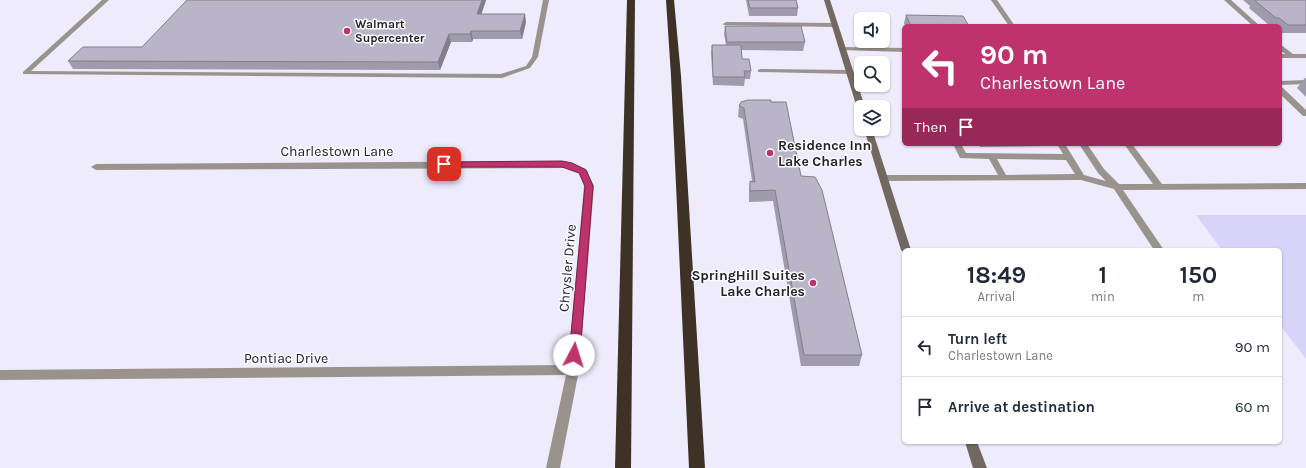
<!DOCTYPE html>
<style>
:root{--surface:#fff;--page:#f2f2f3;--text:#1f2937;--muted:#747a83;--line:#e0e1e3}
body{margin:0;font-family:Karla,sans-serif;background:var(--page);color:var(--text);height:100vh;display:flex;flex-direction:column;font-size:15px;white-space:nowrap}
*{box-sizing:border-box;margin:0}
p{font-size:13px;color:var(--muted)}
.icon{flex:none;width:22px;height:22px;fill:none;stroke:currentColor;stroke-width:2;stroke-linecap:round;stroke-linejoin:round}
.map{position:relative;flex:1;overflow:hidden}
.details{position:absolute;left:902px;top:248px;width:380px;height:196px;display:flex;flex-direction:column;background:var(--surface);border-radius:6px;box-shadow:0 1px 3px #0004}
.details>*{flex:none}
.top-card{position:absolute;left:902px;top:24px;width:380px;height:122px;border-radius:6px;box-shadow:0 1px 3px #0004;background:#be336d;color:#fff;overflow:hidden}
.buttons{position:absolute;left:854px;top:12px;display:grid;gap:8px}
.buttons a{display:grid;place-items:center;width:36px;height:36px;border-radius:6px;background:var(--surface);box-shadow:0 1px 3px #0004;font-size:20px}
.pin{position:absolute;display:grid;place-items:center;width:34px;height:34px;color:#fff;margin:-17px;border-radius:8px;box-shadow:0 2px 6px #0006}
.me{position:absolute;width:44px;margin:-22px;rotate:5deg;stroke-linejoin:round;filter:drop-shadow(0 0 3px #0008)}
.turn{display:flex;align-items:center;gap:14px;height:84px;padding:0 12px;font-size:18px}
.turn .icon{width:52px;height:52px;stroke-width:2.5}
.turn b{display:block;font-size:28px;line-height:34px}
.then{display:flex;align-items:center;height:38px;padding:0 12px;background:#0003;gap:8px;font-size:15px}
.eta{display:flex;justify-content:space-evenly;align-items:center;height:68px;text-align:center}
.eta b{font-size:24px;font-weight:700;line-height:28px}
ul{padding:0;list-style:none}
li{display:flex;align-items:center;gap:12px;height:60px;padding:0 12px;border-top:1px solid var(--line)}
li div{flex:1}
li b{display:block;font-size:15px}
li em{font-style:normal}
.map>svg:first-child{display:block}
.green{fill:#d8d3f8}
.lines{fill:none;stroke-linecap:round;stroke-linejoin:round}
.lane{fill:#9a938d;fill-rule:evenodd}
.street{fill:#9a938d;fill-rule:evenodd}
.secondary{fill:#72685f;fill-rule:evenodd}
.highway{fill:#3e3125;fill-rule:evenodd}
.wall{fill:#a09bac}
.shaded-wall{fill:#827e8c}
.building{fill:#bab4c8;stroke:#827e8c}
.route{fill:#be336d;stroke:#7c2147}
.poi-dot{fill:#be336d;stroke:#fbfafe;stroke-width:1.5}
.labels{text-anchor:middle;stroke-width:3;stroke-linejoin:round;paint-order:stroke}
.far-poi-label{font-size:12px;font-weight:bold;fill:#232229;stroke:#fbfafe;text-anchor:start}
.poi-label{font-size:14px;font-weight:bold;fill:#232229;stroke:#fbfafe;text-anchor:start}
.street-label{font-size:14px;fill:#232229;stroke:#fbfafe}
</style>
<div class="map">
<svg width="1306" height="468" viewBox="0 0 1306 468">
<rect width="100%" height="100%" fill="#edebfc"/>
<path class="green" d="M1196 215H1306V359L1280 325V250H1222Z"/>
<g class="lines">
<g class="lane">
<path d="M102 0H109L31 71 501 74 526 66 532 57 543 0H549L538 57 530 68 502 78 23 74V72Z"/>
<path d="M991 0H997L1015 26H1009Z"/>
<path d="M1224 0H1231L1260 26H1253Z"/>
<path d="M726 22 835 23 838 25 835 27 724 25 723 24Z"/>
<path d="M1280 44 1293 54H1306V58H1280V54H1285L1280 50Z"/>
<path d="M842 47 904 48V52L840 50V48Z"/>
<path d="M760 69 850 70 853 72 850 74 758 72V70Z"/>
<path d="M1306 80V84L1280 85V81Z"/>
<path d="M1280 88H1283L1306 110V116H1303L1280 94Z"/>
<path d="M953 144H961L966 153 1063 154 1057 144H1065L1084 175 1106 181 1098 173 1079 144H1087L1104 169 1119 184H1153L1124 144H1132L1162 184 1306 183V189L1123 190 1164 250H1154L1114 189 1081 180 883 181 879 178 883 175H998L989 159 960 158ZM997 159 1066 160 1075 174 1006 175Z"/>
</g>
<path class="street" d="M554 161 569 162 586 169 594 186 579 370 560 468H546L566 375 0 380V370L568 365 584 186 579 173 568 168 96 170 91 167 96 164Z"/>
<g class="secondary">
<path d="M824 0H830L865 107H861V110L857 108Z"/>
<path d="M864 129H872L911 250H904V253L901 250Z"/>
<path d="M965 442H977L987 468H973Z"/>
</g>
<g class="highway">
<path d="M627 0H635L631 468H615Z"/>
<path d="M666 0H674L681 76 705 468H689L671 76Z"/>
</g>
</g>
<g class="wall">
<path d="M486 0 481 14 526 22 522 39H473L472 42H451L440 70 73 69 68 61 142 47Z"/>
<path d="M746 0H796L798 8 797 16H749Z"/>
<path d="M1243 0H1306V33H1282L1280 31V26H1270L1249 8 1250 6Z"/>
<path d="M906 15 969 26H905L904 23Z"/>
<path d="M725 26 805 42 803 51 741 50 742 59 751 71 750 79H745L744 86 713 85 711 53 712 45H726L724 34Z"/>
<path d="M1305 78H1306V97L1297 88Z"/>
<path d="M771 102 801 176 862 355 859 366H801L773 201 749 202V192L750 181H752L743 119 738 117 739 106Z"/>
<path d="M978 144H1043L1042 146 980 147Z"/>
</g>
<g class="shaded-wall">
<path d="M482 0H486L479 22 477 14Z"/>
<path d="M525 14 526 22 522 39 520 31Z"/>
<path d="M471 31 473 39 472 42 470 34Z"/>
<path d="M449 34 451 42 440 70 438 62Z"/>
</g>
<g class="building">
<path d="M187 0H482L477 14H525L520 31H471L470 34H449L438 62 68 61 83 47H142Z"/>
<path d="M748 0H796L798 8H750Z"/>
<path d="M1254 0H1306V25H1288L1279 18H1276Z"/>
<path d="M906 15 963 16 969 26H911Z"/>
<path d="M725 26H801L805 42H727Z"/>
<path d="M712 45H741L742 59H749L751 71H744L745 77H713Z"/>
<path d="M748 100H771V102H786L801 176 815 177 822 190 862 355H804L775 190 750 191V181L755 182 744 108 739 106 741 102Z"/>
</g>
<path class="route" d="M562 161 572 163 586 170 593 186 580 355 578 358 574 359 571 358 569 355 585 186 579 173 562 167H444L439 164 444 162Z"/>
<g class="poi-dot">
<circle cx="347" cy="31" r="4"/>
<circle cx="770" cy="153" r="4"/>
<circle cx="813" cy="283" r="4"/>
</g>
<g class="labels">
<g class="far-poi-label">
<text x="355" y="28">Walmart<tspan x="355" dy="14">Supercenter</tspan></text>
</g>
<g class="poi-label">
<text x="778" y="150">Residence Inn<tspan x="778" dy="16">Lake Charles</tspan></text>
<text x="805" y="280" text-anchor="end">SpringHill Suites<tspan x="805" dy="16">Lake Charles</tspan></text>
</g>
<g class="street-label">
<text x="337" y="156">Charlestown Lane</text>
<text transform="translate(567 268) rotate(-85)" y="5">Chrysler Drive</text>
<text x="286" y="363">Pontiac Drive</text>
</g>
</g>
</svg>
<div class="buttons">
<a><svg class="icon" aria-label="sound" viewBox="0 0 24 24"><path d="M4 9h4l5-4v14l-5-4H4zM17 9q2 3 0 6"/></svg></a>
<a><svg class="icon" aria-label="search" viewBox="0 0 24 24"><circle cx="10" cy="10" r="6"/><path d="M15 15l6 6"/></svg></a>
<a><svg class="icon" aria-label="layers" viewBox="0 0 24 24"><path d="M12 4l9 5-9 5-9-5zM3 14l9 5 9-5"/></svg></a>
</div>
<div class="pin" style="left:444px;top:164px;background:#d93025"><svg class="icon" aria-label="arrive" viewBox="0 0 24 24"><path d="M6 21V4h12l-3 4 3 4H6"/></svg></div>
<svg class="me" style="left:574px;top:355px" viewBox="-20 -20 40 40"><circle r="19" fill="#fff"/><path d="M0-13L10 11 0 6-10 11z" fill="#be336d"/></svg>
<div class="top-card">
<div class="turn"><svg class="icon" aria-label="left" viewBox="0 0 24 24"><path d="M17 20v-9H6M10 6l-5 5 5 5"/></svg><div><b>90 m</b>Charlestown Lane</div></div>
<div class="then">Then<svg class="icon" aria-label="arrive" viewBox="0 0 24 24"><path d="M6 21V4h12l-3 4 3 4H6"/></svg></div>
</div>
<section class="details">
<div class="eta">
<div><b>18:49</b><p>Arrival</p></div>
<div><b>1</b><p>min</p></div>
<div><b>150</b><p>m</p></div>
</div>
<ul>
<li><svg class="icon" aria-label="left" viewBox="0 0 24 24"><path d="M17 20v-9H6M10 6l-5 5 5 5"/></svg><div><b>Turn left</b><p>Charlestown Lane</p></div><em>90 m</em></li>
<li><svg class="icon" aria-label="arrive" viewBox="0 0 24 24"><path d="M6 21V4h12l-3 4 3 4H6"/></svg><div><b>Arrive at destination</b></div><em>60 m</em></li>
</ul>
</section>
</div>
